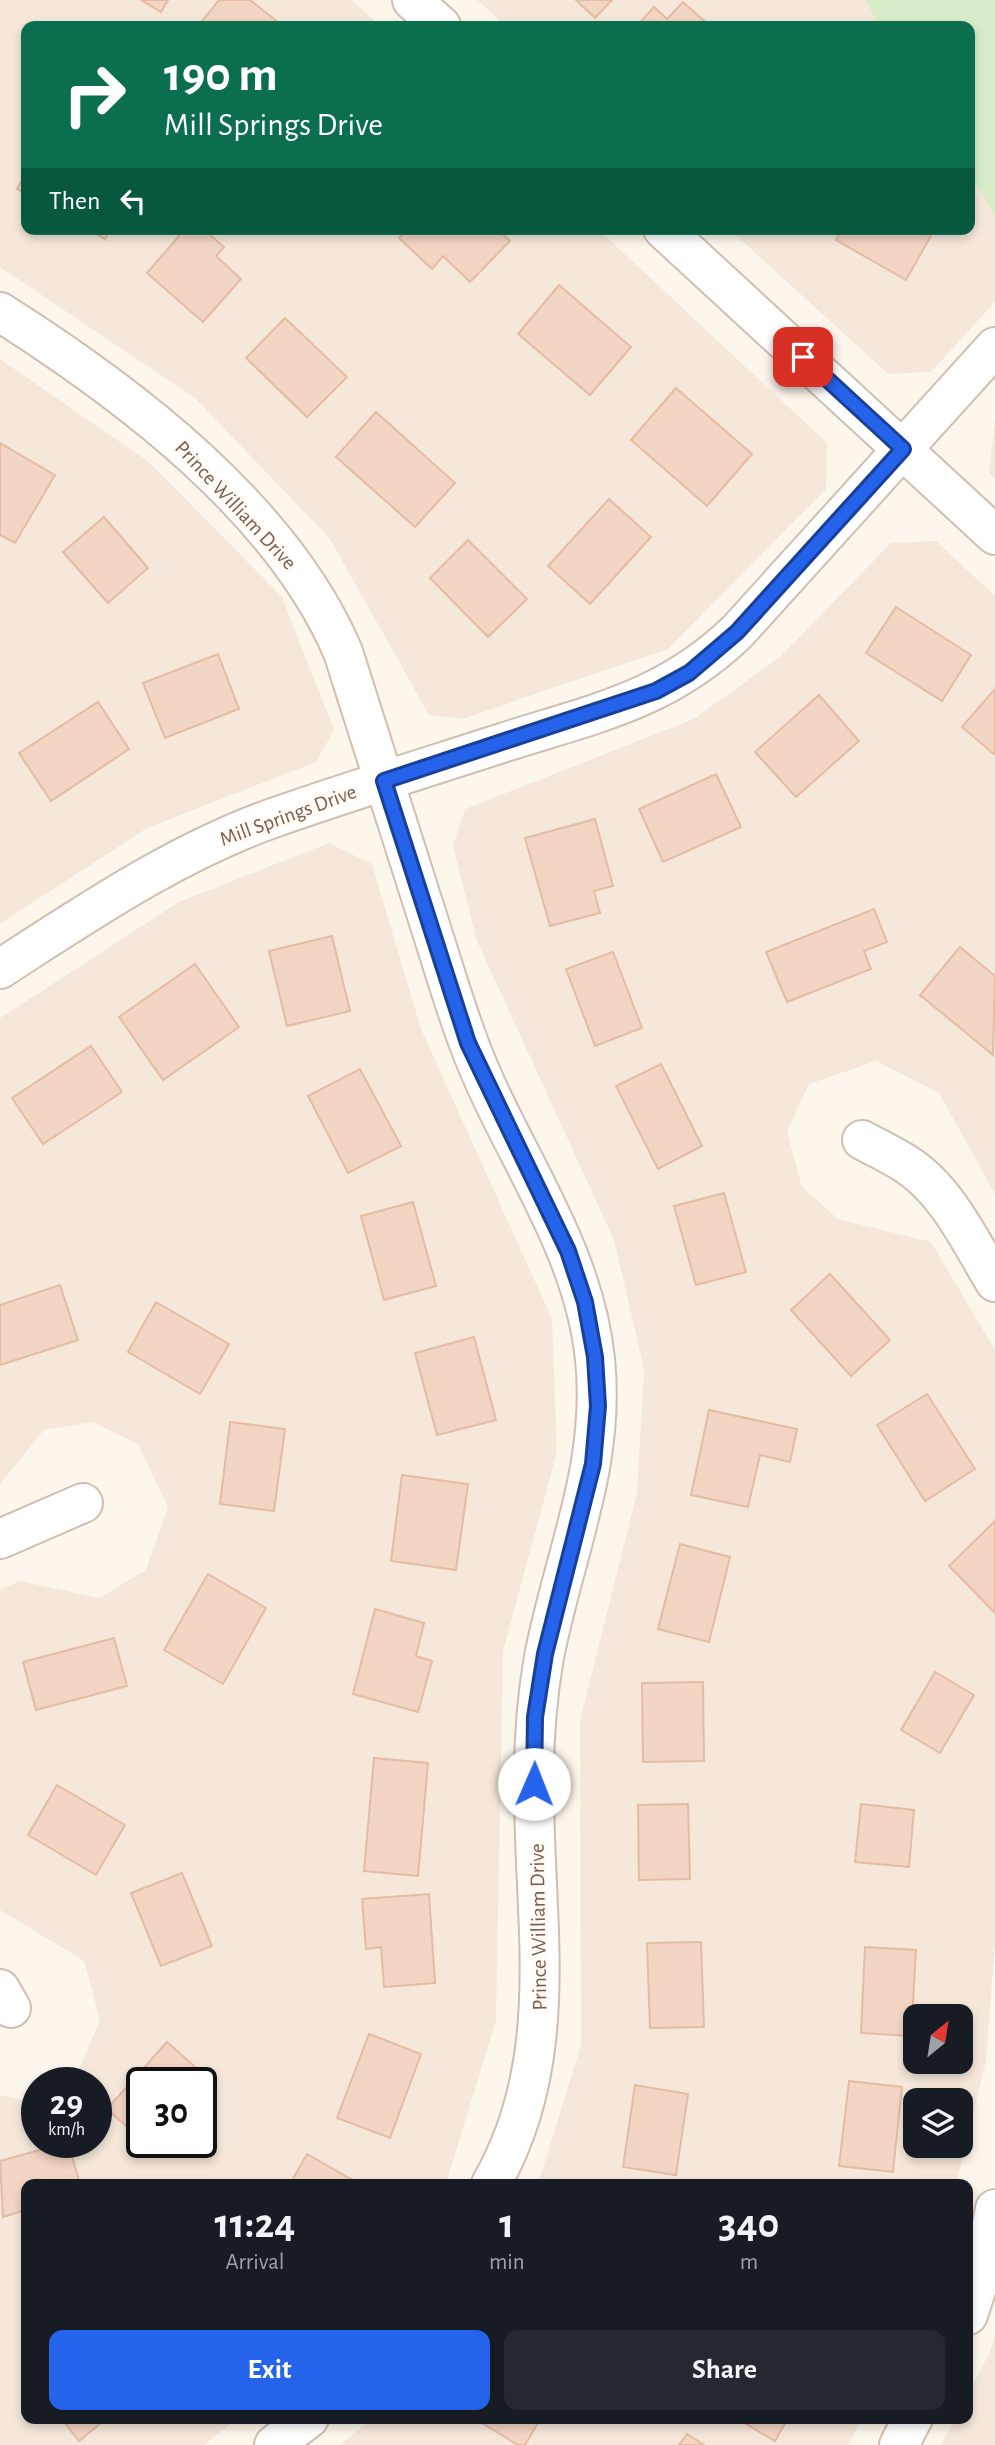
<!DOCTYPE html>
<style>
:root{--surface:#171b24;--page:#242831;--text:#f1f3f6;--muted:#9ea1a6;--accent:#2563eb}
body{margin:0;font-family:"Alegreya Sans",sans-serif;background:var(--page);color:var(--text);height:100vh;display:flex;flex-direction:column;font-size:26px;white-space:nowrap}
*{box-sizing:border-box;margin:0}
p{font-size:23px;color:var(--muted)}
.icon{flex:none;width:38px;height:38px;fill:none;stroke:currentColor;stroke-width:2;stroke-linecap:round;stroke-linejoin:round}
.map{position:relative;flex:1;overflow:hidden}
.side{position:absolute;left:21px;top:2179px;width:952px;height:245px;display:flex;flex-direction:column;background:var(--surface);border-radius:14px;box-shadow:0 4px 10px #0003}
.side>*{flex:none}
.top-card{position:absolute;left:21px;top:21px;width:954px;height:214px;border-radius:14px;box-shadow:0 4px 10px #0003;background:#0b6e4f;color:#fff;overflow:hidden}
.needle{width:46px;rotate:30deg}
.tools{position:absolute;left:903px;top:2004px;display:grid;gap:14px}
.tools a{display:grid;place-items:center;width:70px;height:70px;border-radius:14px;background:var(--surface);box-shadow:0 4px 10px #0003;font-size:35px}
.speed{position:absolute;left:21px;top:2067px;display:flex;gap:14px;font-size:35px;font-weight:700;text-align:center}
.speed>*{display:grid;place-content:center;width:91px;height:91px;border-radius:50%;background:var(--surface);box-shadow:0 4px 10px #0003;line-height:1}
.speed small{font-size:18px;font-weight:400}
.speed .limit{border:4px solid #111;border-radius:10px;background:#fff;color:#111}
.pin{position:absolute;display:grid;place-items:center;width:60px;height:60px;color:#fff;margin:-30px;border-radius:14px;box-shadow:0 4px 10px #0006}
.me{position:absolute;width:77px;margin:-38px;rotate:1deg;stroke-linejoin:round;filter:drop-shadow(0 0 5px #0008)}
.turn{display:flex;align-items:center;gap:24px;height:147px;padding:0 28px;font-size:32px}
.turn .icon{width:91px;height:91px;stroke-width:2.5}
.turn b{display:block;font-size:49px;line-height:60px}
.then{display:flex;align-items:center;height:66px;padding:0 28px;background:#0003;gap:14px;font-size:26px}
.eta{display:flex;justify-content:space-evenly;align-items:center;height:119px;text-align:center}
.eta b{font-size:42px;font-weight:700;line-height:49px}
.primary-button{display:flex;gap:14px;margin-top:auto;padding:14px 28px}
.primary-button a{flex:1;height:80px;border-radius:14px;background:var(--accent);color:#fff;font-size:28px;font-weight:700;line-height:80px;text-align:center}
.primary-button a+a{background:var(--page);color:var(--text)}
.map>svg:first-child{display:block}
.residential{fill:#f5e8da;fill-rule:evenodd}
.green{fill:#d8ecc9}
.building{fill:#f3d5c3;stroke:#e6bba3;stroke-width:2}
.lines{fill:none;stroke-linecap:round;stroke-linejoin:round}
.minor-casing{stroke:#d1beb0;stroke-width:42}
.minor{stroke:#fff;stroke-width:38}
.route-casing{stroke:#184099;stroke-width:18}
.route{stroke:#2563eb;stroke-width:12}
.labels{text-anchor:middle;stroke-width:5;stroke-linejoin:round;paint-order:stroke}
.street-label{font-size:21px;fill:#7a5c4d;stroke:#fffaf3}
</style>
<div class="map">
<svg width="995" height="2445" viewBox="0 0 995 2445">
<rect width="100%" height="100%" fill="#fdf6ec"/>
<g class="residential">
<path d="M0 0H352L380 26H26V229H598L827 443 826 489 668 649 462 719 429 715 330 539 195 398 0 267Z"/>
<path d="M477 0H921L949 26H506Z"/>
<path d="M970 45 995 69V302L931 372 888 374 729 229H970Z"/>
<path d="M0 359 149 462 282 597 334 730 316 762 147 828 0 924Z"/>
<path d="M995 420V478L989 473Z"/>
<path d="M936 541 995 596V1194L939 1093 876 1061 809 1084 787 1131 802 1187 838 1219 931 1242 995 1350V1945L986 2061 956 2184H538L581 2045 580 1720 637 1493 644 1369 614 1240 477 941 453 846 465 809 694 719 781 656 891 543ZM915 2016H961V2062H915ZM915 2100H961V2146H915Z"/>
<path d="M329 843 372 864 421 1029 552 1319 557 1452 503 1651 496 2020 446 2184H26V2418L237 2419 204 2445H0V2095L27 2101 37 2095V2142H96V2082H61L77 2074 100 2020 84 1961 0 1910V1589L20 1581 99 1598 146 1570 168 1507 138 1444 92 1422 44 1430 0 1484V1018L179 902ZM142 2082H201V2142H142Z"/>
<path d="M995 2335V2445H941L955 2419 968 2418V2394L990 2352Z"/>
<path d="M373 2418 862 2419 848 2445H340Z"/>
</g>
<path class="green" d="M865 0H995V215L970 173V26H880Z"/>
<g class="building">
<path d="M141 0H168L161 12Z"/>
<path d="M219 0H250L283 26H198Z"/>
<path d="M576 0H612L595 18Z"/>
<path d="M683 2 710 26H637L654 7 667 19Z"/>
<path d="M26 173V194L17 189Z"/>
<path d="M88 229H110L105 239Z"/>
<path d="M185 229H203L224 247 216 256 241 279 203 322 147 273Z"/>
<path d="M407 229H497L510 241 470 282 443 256 432 269 399 238Z"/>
<path d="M842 229H923L932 234 906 280 836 240Z"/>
<path d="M559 285 631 347 590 395 518 334Z"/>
<path d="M285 318 347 377 307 417 246 358Z"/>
<path d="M676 388 752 454 707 506 631 440Z"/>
<path d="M376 412 455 483 415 527 336 457Z"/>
<path d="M0 443 55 475 15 543 0 535Z"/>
<path d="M609 499 651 537 590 604 548 566Z"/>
<path d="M104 517 148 568 108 603 63 552Z"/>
<path d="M468 540 527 599 488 637 430 578Z"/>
<path d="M896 607 971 655 942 701 866 653Z"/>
<path d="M218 654 239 709 165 738 143 683Z"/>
<path d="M995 689V755L962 727Z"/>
<path d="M819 695 859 741 796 797 755 752Z"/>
<path d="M98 702 129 749 51 801 19 753Z"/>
<path d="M716 774 741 827 663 862 639 809Z"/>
<path d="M595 819 613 886 594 891 600 913 550 926 525 838Z"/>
<path d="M874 909 887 942 864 951 871 969 787 1002 766 952Z"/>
<path d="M332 936 350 1011 287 1026 269 951Z"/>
<path d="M960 947 995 976 993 1055 920 995Z"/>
<path d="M613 952 642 1028 595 1046 566 969Z"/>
<path d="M195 964 239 1027 163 1080 119 1017Z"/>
<path d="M91 1046 122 1092 43 1144 12 1098Z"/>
<path d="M661 1064 702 1146 658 1169 616 1086Z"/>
<path d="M360 1069 401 1146 348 1173 308 1096Z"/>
<path d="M724 1193 746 1272 696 1285 674 1206Z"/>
<path d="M413 1202 436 1286 384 1300 361 1216Z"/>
<path d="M830 1274 890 1340 851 1376 791 1310Z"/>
<path d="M60 1285 78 1340 0 1365V1305Z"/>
<path d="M156 1302 229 1344 200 1394 128 1352Z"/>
<path d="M474 1337 496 1420 437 1435 415 1353Z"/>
<path d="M927 1394 975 1469 925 1501 877 1425Z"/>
<path d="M709 1410 797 1429 790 1462 760 1455 748 1507 691 1495Z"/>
<path d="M230 1422 285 1429 274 1511 220 1504Z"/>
<path d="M402 1475 468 1484 456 1570 391 1561Z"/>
<path d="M995 1521V1613L949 1566Z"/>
<path d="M680 1544 730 1557 709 1642 658 1629Z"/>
<path d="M208 1574 266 1608 223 1684 164 1650Z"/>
<path d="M375 1609 424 1623 416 1656 432 1661 418 1712 353 1694Z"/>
<path d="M114 1638 127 1686 36 1710 23 1662Z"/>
<path d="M935 1672 974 1695 940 1753 901 1730Z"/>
<path d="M703 1682 704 1761 643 1762 642 1683Z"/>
<path d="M374 1758 428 1763 418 1876 364 1871Z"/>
<path d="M57 1785 125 1825 96 1875 28 1835Z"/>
<path d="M688 1804 690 1879 639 1880 638 1805Z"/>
<path d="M861 1804 914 1810 909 1867 855 1862Z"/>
<path d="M182 1873 212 1946 161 1966 131 1893Z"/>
<path d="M429 1894 435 1983 384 1987 381 1947 366 1949 362 1899Z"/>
<path d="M701 1942 704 2027 650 2028 647 1943Z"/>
<path d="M865 1947 916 1950 911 2036 861 2033Z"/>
<path d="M369 2034 421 2054 390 2138 337 2118Z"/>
<path d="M167 2042 203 2074 195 2082H142V2140L107 2109Z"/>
<path d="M849 2081 902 2087 893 2172 839 2166Z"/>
<path d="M635 2085 688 2094 676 2175 623 2167Z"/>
<path d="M68 2142 80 2184H26V2210L3 2217 0 2161Z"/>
<path d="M307 2154 356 2182 355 2184H290Z"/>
<path d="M61 2418H107L79 2441Z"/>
<path d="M474 2418H541L525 2445H518Z"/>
<path d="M736 2418H788L775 2441Z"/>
<path d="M687 2434 704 2445H679Z"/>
</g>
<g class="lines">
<defs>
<g id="minor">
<path d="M412 0 441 26"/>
<path d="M663 229 995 535"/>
<path d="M0 312C128 393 282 509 343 652 371 741 400 830 428 919 441 959 453 1001 468 1041 507 1148 583 1242 595 1359 606 1466 564 1554 544 1657 537 1697 534 1735 534 1776 532 1916 565 2055 491 2184"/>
<path d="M0 969C87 913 175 853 273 818 350 791 428 767 505 742 596 713 666 700 737 632L995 347"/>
<path d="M862 1140C877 1148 892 1155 906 1164 947 1190 970 1241 995 1282"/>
<path d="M0 1539 83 1503"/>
<path d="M0 1989 11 2008"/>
<path d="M968 2315 984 2265 995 2209"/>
<path d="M274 2445 309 2418"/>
<path d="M899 2445 913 2418"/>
</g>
</defs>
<use href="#minor" class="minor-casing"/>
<use href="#minor" class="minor"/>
</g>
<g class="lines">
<defs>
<path id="route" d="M534 1784 535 1717 545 1654 593 1464 598 1406 595 1357 585 1302 568 1251 468 1043 384 781 656 691 689 673 737 632 903 449 803 357"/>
</defs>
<use href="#route" class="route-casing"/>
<use href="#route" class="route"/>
</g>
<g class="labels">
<g class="street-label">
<text transform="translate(236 505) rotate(47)" y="7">Prince William Drive</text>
<text transform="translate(288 815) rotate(-20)" y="7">Mill Springs Drive</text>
<text transform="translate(538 1927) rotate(-91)" y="7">Prince William Drive</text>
</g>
</g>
</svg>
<div class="tools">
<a><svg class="needle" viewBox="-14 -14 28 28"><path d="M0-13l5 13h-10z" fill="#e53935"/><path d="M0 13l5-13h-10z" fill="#9ea1a6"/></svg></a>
<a><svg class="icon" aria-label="layers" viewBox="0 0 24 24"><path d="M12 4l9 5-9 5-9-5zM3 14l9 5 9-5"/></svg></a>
</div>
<div class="speed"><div>29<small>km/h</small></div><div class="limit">30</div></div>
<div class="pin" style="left:803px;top:357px;background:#d93025"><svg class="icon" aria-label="arrive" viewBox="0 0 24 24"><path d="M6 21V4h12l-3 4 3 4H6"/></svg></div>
<svg class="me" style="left:534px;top:1784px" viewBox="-20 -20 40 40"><circle r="19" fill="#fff"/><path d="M0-13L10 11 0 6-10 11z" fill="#2563eb"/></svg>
<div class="top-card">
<div class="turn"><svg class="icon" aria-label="right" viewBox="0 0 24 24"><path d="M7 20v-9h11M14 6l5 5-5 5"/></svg><div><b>190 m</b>Mill Springs Drive</div></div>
<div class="then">Then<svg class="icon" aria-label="left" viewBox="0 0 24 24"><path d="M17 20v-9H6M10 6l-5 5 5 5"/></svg></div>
</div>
<section class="side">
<div class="eta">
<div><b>11:24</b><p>Arrival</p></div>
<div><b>1</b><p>min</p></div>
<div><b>340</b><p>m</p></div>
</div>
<div class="primary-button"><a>Exit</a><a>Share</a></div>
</section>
</div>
